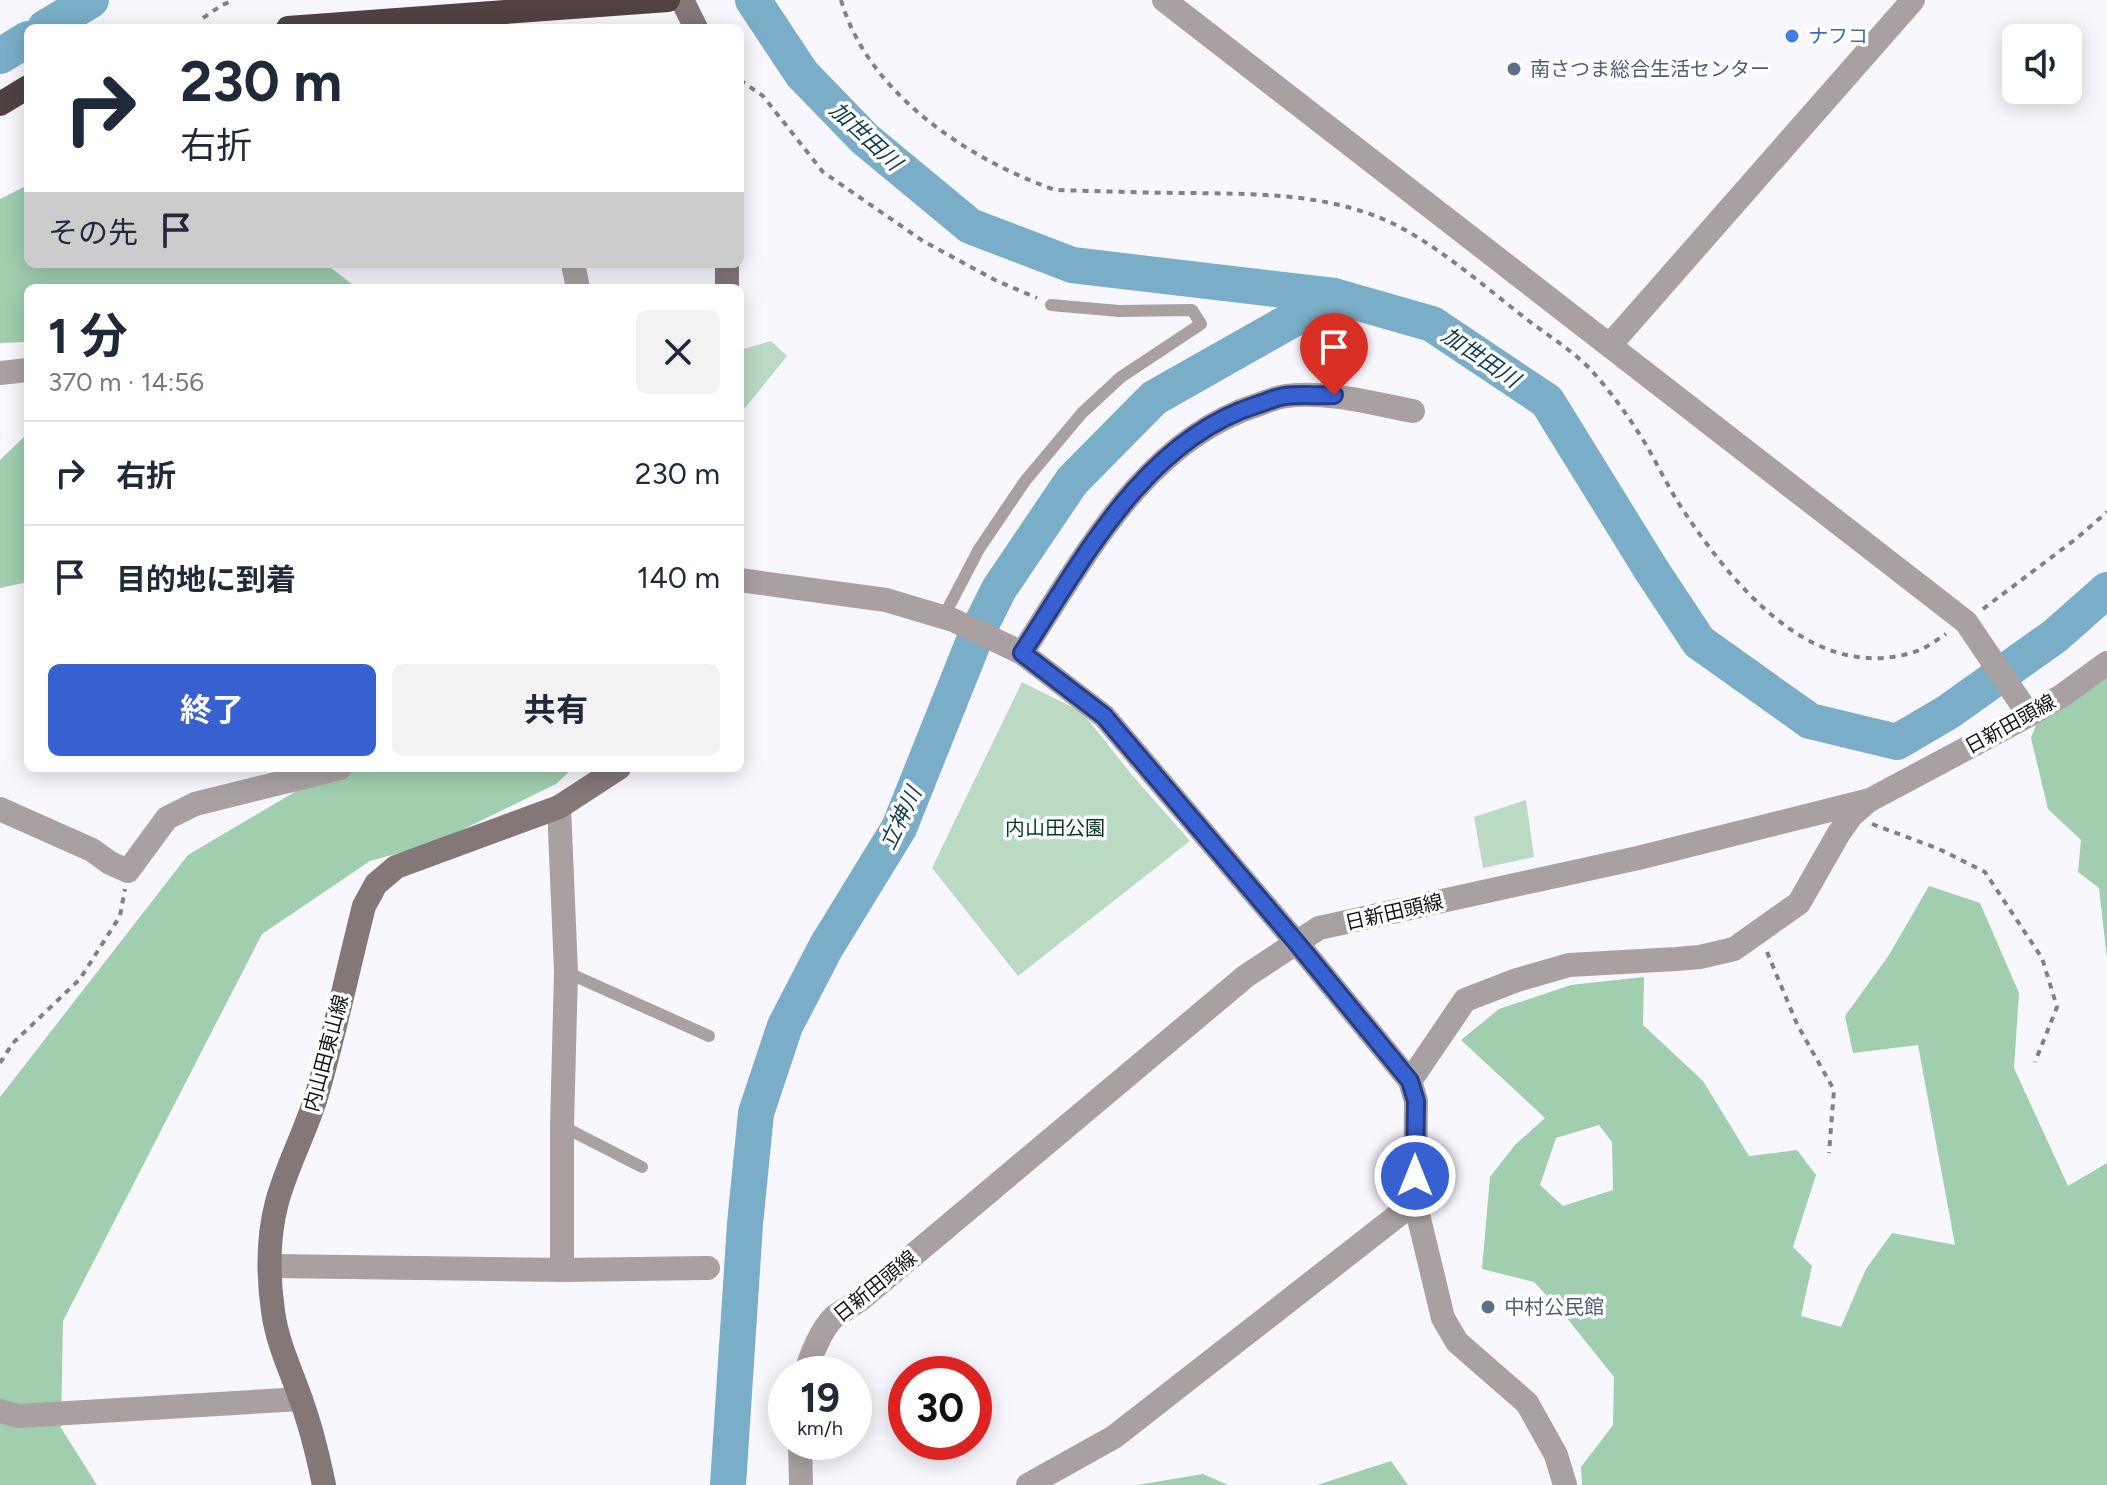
<!DOCTYPE html>
<html lang="ja">
<meta charset="utf-8">
<style>
:root{--surface:#fff;--page:#f2f2f3;--text:#1f2937;--muted:#747a83;--line:#e0e1e3;--accent:#3760d1}
body{margin:0;font-family:Figtree,"Noto Sans JP",sans-serif;background:var(--page);color:var(--text);height:100vh;display:flex;flex-direction:column;font-size:30px;white-space:nowrap}
*{box-sizing:border-box;margin:0}
p{font-size:26px;color:var(--muted)}
.icon{flex:none;width:44px;height:44px;fill:none;stroke:currentColor;stroke-width:2;stroke-linecap:round;stroke-linejoin:round}
.map{position:relative;flex:1;overflow:hidden}
.sheet{position:absolute;left:24px;top:284px;width:720px;height:488px;display:flex;flex-direction:column;background:var(--surface);border-radius:12px;box-shadow:0 4px 20px #0003}
.sheet>*{flex:none}
.hud{position:absolute;left:24px;top:24px;width:720px;height:244px;border-radius:12px;box-shadow:0 4px 20px #0003;background:#fff;color:var(--text);overflow:hidden}
.tools{position:absolute;left:2002px;top:24px;display:grid;gap:16px}
.tools a{display:grid;place-items:center;width:80px;height:80px;border-radius:12px;background:var(--surface);box-shadow:0 4px 20px #0003;font-size:40px}
.speed{position:absolute;left:768px;top:1356px;display:flex;gap:16px;font-size:40px;font-weight:700;text-align:center}
.speed>*{display:grid;place-content:center;width:104px;height:104px;border-radius:50%;background:var(--surface);box-shadow:0 4px 20px #0003;line-height:1}
.speed small{font-size:20px;font-weight:400}
.speed .limit{border:12px solid #d22;background:#fff;color:#111}
.pin{position:absolute;display:grid;place-items:center;width:68px;height:68px;color:#fff;margin:-82px -34px;border-radius:50% 50% 50% 0;rotate:-45deg;box-shadow:0 0 8px #0007}
.pin .icon{rotate:45deg}
.me{position:absolute;width:88px;margin:-44px;rotate:0deg;stroke-linejoin:round;filter:drop-shadow(0 0 6px #0008)}
.turn{display:flex;align-items:center;gap:28px;height:168px;padding:0 24px;font-size:36px}
.turn .icon{width:104px;height:104px;stroke-width:2.5}
.turn b{display:block;font-size:56px;line-height:68px}
.then{display:flex;align-items:center;height:76px;padding:0 24px;background:#0003;gap:16px;font-size:30px}
.round{display:grid;place-items:center;flex:none;width:84px;height:84px;border-radius:12px;background:var(--page)}
.head{display:flex;align-items:center;justify-content:space-between;height:136px;padding:0 24px}
h1{font-size:48px;font-weight:700;line-height:60px}
.primary-button{display:flex;gap:16px;margin-top:auto;padding:16px 24px}
.primary-button a{flex:1;height:92px;border-radius:12px;background:var(--accent);color:#fff;font-size:32px;font-weight:700;line-height:92px;text-align:center}
.primary-button a+a{background:var(--page);color:var(--text)}
ul{padding:0;list-style:none}
li{display:flex;align-items:center;gap:24px;height:104px;padding:0 24px;border-top:2px solid var(--line)}
li div{flex:1}
li b{display:block;font-size:30px}
li em{font-style:normal}
.map>svg:first-child{display:block}
.green{fill:#badac4}
.forest{fill:#a0ceaf;fill-rule:evenodd}
.lines{fill:none;stroke-linecap:round;stroke-linejoin:round}
.river{stroke:#7aadc7;stroke-width:36}
.path{stroke:#818086;stroke-width:4;stroke-dasharray:6 6;stroke-linecap:butt}
.lane{stroke:#a9a1a1;stroke-width:12}
.street{stroke:#a9a1a1;stroke-width:24}
.secondary{stroke:#837778;stroke-width:24}
.highway{stroke:#514142;stroke-width:24}
.route-casing{stroke:#243e88;stroke-width:20}
.route{stroke:#3760d1;stroke-width:14}
.shop-dot{fill:#3f7fe0;stroke:#fff;stroke-width:3}
.service-dot{fill:#5c6f8a;stroke:#fff;stroke-width:3}
.labels{text-anchor:middle;stroke-width:7;stroke-linejoin:round;paint-order:stroke}
.shop-label{font-size:20px;fill:#366cbe;stroke:#fff;text-anchor:start}
.service-label{font-size:20px;fill:#4e5e75;stroke:#fff;text-anchor:start}
.street-label{font-size:20px;fill:#141318;stroke:#fff}
.park-label{font-size:20px;fill:#013c20;stroke:#fff}
.water-label{font-size:22px;font-style:italic;fill:#103c4f;stroke:#fff}
</style>
<div class="map">
<svg width="2107" height="1485" viewBox="0 0 2107 1485">
<rect width="100%" height="100%" fill="#f8f7fe"/>
<g class="green">
<path d="M771 341 787 356 746 407 740 410V350Z"/>
<path d="M1022 682 1082 712 1132 775 1190 841 1018 976 932 868Z"/>
<path d="M1526 800 1534 857 1483 868 1474 817Z"/>
</g>
<g class="forest">
<path d="M28 185V264H326L357 288H28V342L0 343V199Z"/>
<path d="M28 401V582L0 588V460L24 437Z"/>
<path d="M2107 672V959L2099 888 2078 872 2081 840 2048 809 2031 738 2038 720Z"/>
<path d="M335 768H573L556 784 435 843 370 861 262 934 63 1321 61 1428 97 1485H0V1097L188 855Z"/>
<path d="M1929 886 1980 903 2019 993 2014 1068 2068 1186 2107 1163V1485H1582L1581 1467 1613 1425 1614 1377 1562 1312 1534 1282 1482 1269 1490 1177 1515 1145 1545 1118 1461 1040 1499 1009 1571 985 1644 977 1643 1025 1703 1081 1749 1156 1797 1150 1816 1175 1793 1247 1812 1266 1801 1316 1841 1327 1866 1269 1892 1233 1955 1245 1918 1045 1853 1053 1845 1016 1889 955ZM1599 1125 1612 1142 1613 1190 1563 1206 1540 1185 1556 1138Z"/>
<path d="M1391 1461 1408 1485H1317Z"/>
<path d="M1203 1474 1228 1485H1137Z"/>
</g>
<g class="lines">
<g class="river">
<path d="M753 0 802 74 865 139 970 226 1072 265 1334 296 1432 324 1547 401 1652 571 1699 642 1810 721 1897 742 1948 712 2055 636 2107 590"/>
<path d="M45 28 91 0"/>
<path d="M0 56 28 39"/>
<path d="M728 1485 745 1224 756 1113 785 1026 826 947 899 828 977 633 999 589 1072 481 1154 398 1334 296"/>
</g>
<g class="path">
<path d="M841 0C868 94 968 159 1055 190 1099 191 1144 193 1188 193 1259 194 1331 193 1396 225 1444 250 1486 288 1529 321 1549 336 1573 351 1591 370 1611 392 1629 417 1645 443 1659 467 1671 493 1687 516 1738 591 1818 687 1920 650 1929 646 1938 639 1946 634"/>
<path d="M203 18 222 5 234 0"/>
<path d="M740 80 763 96 823 172 923 241 995 280 1037 298"/>
<path d="M1983 609 2077 538 2107 512"/>
<path d="M1872 824 1939 849 1985 872 2042 958 2057 1007 2035 1062"/>
<path d="M1767 952 1797 1024 1834 1090 1829 1153"/>
<path d="M0 1063 13 1043 80 979 120 916 125 889"/>
</g>
<g class="lane">
<path d="M944 616 979 549 1025 481 1082 413 1121 377 1201 324 1192 310 1119 311 1051 305"/>
<path d="M566 972 709 1036"/>
<path d="M562 1126 642 1167"/>
</g>
<g class="street">
<path d="M1164 0 1966 622 2029 715"/>
<path d="M573 264 578 288"/>
<path d="M1610 345 1913 0"/>
<path d="M0 373 28 370"/>
<path d="M740 580 886 600 953 620 1022 653 1104 716 1296 942 1410 1081 1416 1101 1415 1202 1443 1318 1457 1342 1527 1403 1556 1455 1565 1485"/>
<path d="M1022 653C1083 560 1144 441 1257 405 1266 402 1276 397 1286 396 1329 391 1371 403 1413 411"/>
<path d="M559 807 566 972 562 1126V1270"/>
<path d="M0 809 92 850 110 863 128 871 167 818 195 804 340 768"/>
<path d="M1410 1081 1465 1000 1517 980 1569 965 1676 959 1700 957 1734 949 1799 903 1839 833 1851 816 1868 801"/>
<path d="M271 1266 562 1270 708 1268"/>
<path d="M806 1374C809 1358 822 1328 834 1317 843 1311 852 1305 861 1299L1246 976 1319 928 1638 858 1870 800 2029 715 2063 695 2107 663"/>
<path d="M0 1411 18 1416 301 1399"/>
<path d="M800 1442 801 1485"/>
<path d="M1028 1485 1114 1437 1415 1202"/>
</g>
<g class="secondary">
<path d="M682 0 696 28"/>
<path d="M727 264V288"/>
<path d="M324 1485C318 1456 311 1426 300 1397 290 1368 277 1342 273 1311 268 1276 268 1236 277 1202 287 1165 306 1131 317 1094 335 1032 348 969 364 906L376 884 396 867 559 807 619 768"/>
</g>
<g class="highway">
<path d="M288 28 668 0"/>
<path d="M0 104 28 87"/>
</g>
</g>
<g class="lines">
<defs>
<path id="route" d="M1334 395C1318 396 1301 394 1285 396 1276 397 1266 402 1256 405 1144 441 1083 560 1022 653L1104 716 1296 942 1410 1081 1416 1101 1415 1176"/>
</defs>
<use href="#route" class="route-casing"/>
<use href="#route" class="route"/>
</g>
<circle class="shop-dot" cx="1792" cy="36" r="8"/>
<g class="service-dot">
<circle cx="1514" cy="69" r="8"/>
<circle cx="1488" cy="1307" r="8"/>
</g>
<g class="labels">
<g class="shop-label">
<text x="1808" y="43">ナフコ</text>
</g>
<g class="service-label">
<text x="1530" y="76">南さつま総合生活センター</text>
<text x="1504" y="1314">中村公民館</text>
</g>
<g class="street-label">
<text transform="translate(2010 724) rotate(-29)" y="7">日新田頭線</text>
<text transform="translate(1394 912) rotate(-13)" y="7">日新田頭線</text>
<text transform="translate(326 1053) rotate(-75)" y="7">内山田東山線</text>
<text transform="translate(875 1286) rotate(-39)" y="7">日新田頭線</text>
</g>
<g class="park-label">
<text x="1055" y="835">内山田公園</text>
</g>
<g class="water-label">
<text transform="translate(866 136) rotate(43)" y="8">加世田川</text>
<text transform="translate(1481 357) rotate(34)" y="8">加世田川</text>
<text transform="translate(900 818) rotate(-64)" y="8">立神川</text>
</g>
</g>
</svg>
<div class="tools">
<a><svg class="icon" aria-label="sound" viewBox="0 0 24 24"><path d="M4 9h4l5-4v14l-5-4H4zM17 9q2 3 0 6"/></svg></a>
</div>
<div class="speed"><div>19<small>km/h</small></div><div class="limit">30</div></div>
<div class="pin" style="left:1334px;top:395px;background:#d93025"><svg class="icon" aria-label="arrive" viewBox="0 0 24 24"><path d="M6 21V4h12l-3 4 3 4H6"/></svg></div>
<svg class="me" style="left:1415px;top:1176px" viewBox="-20 -20 40 40"><circle r="17" fill="#3760d1" stroke="#fff" stroke-width="3"/><path d="M0-11L8 9 0 5-8 9z" fill="#fff"/></svg>
<div class="hud">
<div class="turn"><svg class="icon" aria-label="right" viewBox="0 0 24 24"><path d="M7 20v-9h11M14 6l5 5-5 5"/></svg><div><b>230 m</b>右折</div></div>
<div class="then">その先<svg class="icon" aria-label="arrive" viewBox="0 0 24 24"><path d="M6 21V4h12l-3 4 3 4H6"/></svg></div>
</div>
<section class="sheet">
<div class="head"><div><h1>1 分</h1><p>370 m · 14:56</p></div><a class="round"><svg class="icon" aria-label="close" viewBox="0 0 24 24"><path d="M6 6l12 12M18 6L6 18"/></svg></a></div>
<ul>
<li><svg class="icon" aria-label="right" viewBox="0 0 24 24"><path d="M7 20v-9h11M14 6l5 5-5 5"/></svg><div><b>右折</b></div><em>230 m</em></li>
<li><svg class="icon" aria-label="arrive" viewBox="0 0 24 24"><path d="M6 21V4h12l-3 4 3 4H6"/></svg><div><b>目的地に到着</b></div><em>140 m</em></li>
</ul>
<div class="primary-button"><a>終了</a><a>共有</a></div>
</section>
</div>
